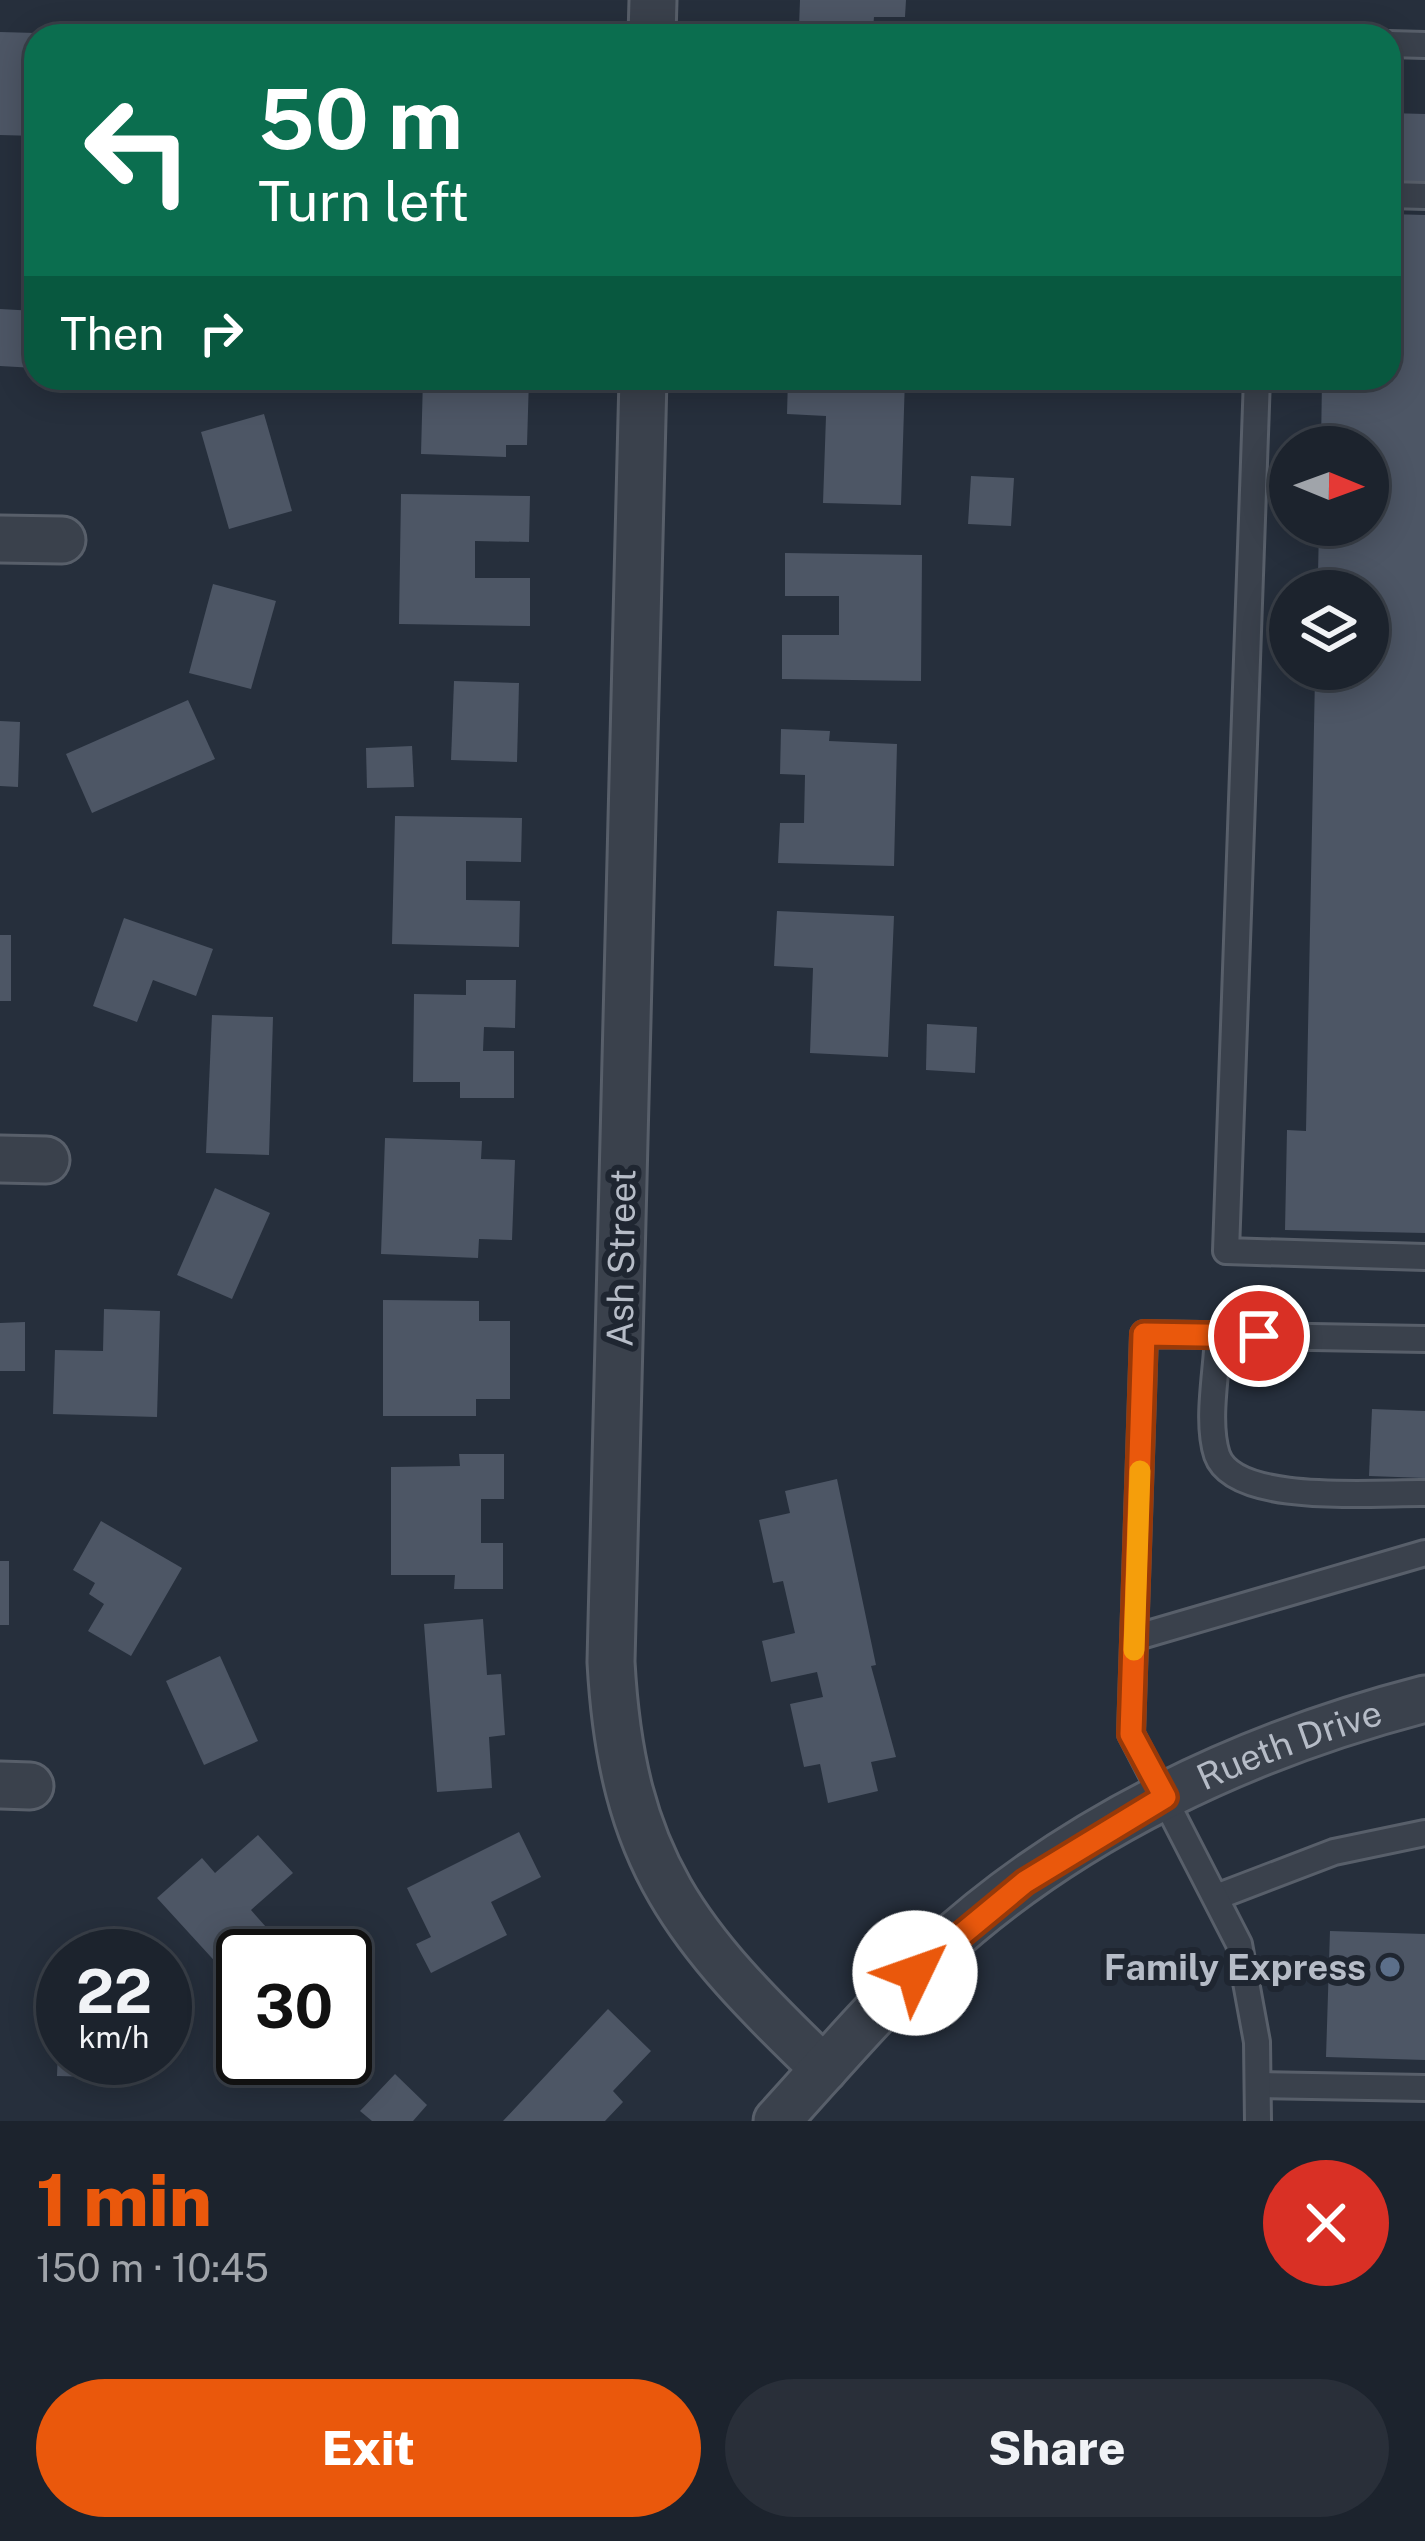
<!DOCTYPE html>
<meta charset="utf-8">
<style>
:root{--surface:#1c232d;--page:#292f39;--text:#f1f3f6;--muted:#a0a4aa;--line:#3a4049;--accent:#ea580c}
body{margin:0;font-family:"Public Sans",sans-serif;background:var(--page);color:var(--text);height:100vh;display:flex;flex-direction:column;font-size:45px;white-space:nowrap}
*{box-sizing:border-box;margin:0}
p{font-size:39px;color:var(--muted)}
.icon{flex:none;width:66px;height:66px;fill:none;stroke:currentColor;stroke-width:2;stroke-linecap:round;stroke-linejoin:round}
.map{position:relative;height:2121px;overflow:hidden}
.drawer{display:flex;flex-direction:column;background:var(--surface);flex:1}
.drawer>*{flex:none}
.top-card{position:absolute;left:24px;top:24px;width:1377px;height:366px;border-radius:36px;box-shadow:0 6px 30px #0003,0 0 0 3px var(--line);background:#0b6e4f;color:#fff;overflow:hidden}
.needle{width:78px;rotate:91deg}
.buttons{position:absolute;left:1269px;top:426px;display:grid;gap:24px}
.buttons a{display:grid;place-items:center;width:120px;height:120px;border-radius:50%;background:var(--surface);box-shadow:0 6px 30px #0003,0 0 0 3px var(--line);font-size:60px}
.speed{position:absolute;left:36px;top:1929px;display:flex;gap:24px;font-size:60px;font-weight:700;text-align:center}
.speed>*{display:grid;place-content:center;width:156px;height:156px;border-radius:50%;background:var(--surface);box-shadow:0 6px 30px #0003,0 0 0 3px var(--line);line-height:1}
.speed small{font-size:30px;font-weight:400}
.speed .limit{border:6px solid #111;border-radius:18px;background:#fff;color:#111}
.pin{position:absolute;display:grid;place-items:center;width:102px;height:102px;color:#fff;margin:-51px;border:6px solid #fff;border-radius:50%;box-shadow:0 3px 12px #0007}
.me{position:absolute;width:132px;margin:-66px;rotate:48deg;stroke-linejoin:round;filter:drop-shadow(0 0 9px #0008)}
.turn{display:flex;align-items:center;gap:42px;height:252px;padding:0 36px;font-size:54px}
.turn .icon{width:156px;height:156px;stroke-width:2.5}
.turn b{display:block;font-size:84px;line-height:102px}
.then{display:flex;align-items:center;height:114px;padding:0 36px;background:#0003;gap:24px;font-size:45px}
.round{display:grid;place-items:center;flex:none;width:126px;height:126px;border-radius:63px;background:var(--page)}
.headline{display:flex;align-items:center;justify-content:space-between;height:204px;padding:0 36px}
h1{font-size:72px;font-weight:800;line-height:90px;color:var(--accent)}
.primary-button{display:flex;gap:24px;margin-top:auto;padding:24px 36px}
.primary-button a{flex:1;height:138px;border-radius:72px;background:var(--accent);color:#fff;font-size:48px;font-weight:800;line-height:138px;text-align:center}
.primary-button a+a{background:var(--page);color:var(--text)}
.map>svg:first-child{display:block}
.building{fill:#4d5665}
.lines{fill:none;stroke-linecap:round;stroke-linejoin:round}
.service-casing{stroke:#585f6a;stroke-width:30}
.minor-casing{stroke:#585f6a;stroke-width:51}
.service{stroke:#3a414c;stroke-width:24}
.minor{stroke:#3a414c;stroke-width:45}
.route-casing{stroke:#983908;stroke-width:30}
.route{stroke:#ea580c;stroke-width:21}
.slow{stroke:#f59e0b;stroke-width:21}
.service-dot{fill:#5c6f8a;stroke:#1f2631;stroke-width:4.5}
.labels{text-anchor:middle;stroke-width:12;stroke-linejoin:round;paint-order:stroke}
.street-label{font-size:36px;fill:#b6bcc7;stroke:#1f2631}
.poi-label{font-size:36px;font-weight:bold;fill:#b6bcc7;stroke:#1f2631;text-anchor:end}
</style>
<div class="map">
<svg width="1425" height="2121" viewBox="0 0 1425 2121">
<rect width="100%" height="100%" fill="#262f3c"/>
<g class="building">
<path d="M800 0H906L905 17H874L873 29 799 27Z"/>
<path d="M406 26 543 32V36H406Z"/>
<path d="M0 32 36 33V136L0 135Z"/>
<path d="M1389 113 1425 114V184L1389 183Z"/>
<path d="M1389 214 1425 215V1233L1285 1230 1287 1130 1306 1131 1315 676 1298 675V669H1368V591H1299V575H1318L1319 525H1368V447H1321L1322 378H1389Z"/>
<path d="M0 309 36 311 35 368 0 366Z"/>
<path d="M423 378H529L527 445H506V457L421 454Z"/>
<path d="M788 378H905L901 505 823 503 826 416 787 414Z"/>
<path d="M264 414 292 511 229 529 201 432Z"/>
<path d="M971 476 1014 478 1011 526 968 524Z"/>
<path d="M401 494 530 496 529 542 475 541V578H530V626L399 624Z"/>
<path d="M785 553 922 555 921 681 782 679V635H839V596H785Z"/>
<path d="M213 584 276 601 251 689 189 673Z"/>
<path d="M454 681 519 683 517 762 451 760Z"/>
<path d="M188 700 215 759 92 813 66 754Z"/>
<path d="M0 721 20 722 18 787 0 786Z"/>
<path d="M781 729 830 731 829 741 897 744 894 866 778 863 780 823H804L805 775 780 774Z"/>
<path d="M412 746 414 787 367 788 366 748Z"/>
<path d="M395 816 522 818 521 862 466 861V900L520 901 519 947 392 944Z"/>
<path d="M777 911 894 916 888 1057 810 1053 813 968 774 966Z"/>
<path d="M124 918 213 949 196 996 153 980 137 1022 93 1006Z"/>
<rect x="0" y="935" width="11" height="66"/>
<path d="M466 980H516L515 1028 484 1027 483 1051H514V1098H460V1082H413L414 994 466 995Z"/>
<path d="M212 1015 273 1017 269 1155 206 1153Z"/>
<path d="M927 1024 977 1027 975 1073 926 1070Z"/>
<path d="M385 1138 482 1141 481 1159 515 1160 512 1240 479 1239 478 1258 381 1254Z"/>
<path d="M215 1188 270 1213 232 1299 177 1275Z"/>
<path d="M383 1300 479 1301V1321H510V1399H476V1416H383Z"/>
<path d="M104 1309 160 1311 157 1417 53 1414 55 1350 103 1351Z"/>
<path d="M25 1322V1371H0V1323Z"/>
<path d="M1372 1409 1425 1411V1478L1369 1476Z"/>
<path d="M459 1454H504V1499H481V1543H503V1589H454L455 1575H391V1467L460 1466Z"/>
<path d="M837 1479 876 1665 871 1666 896 1757 871 1762 878 1791 828 1803 820 1764 804 1767 790 1704 823 1697 817 1672 771 1682 762 1641 795 1633 783 1581 773 1583 759 1520 790 1513 785 1491Z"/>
<path d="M101 1521 182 1568 131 1656 88 1631 104 1604 89 1594 95 1583 73 1570Z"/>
<rect x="0" y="1561" width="9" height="64"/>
<path d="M483 1619 487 1675 501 1674 505 1735 489 1737 492 1788 437 1792 424 1624Z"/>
<path d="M220 1656 258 1741 204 1765 166 1681Z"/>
<path d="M519 1832 541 1877 491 1902 507 1935 431 1973 416 1944 431 1937 407 1888Z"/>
<path d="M258 1835 293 1873 251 1910 266 1927 221 1968 157 1898 202 1858 215 1873Z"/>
<path d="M1330 1931 1425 1934V2060L1326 2057Z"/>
<path d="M608 2009 651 2051 613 2091 623 2102 605 2121H503Z"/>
<path d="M59 2024 63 2058H98L97 2077 57 2076Z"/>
<path d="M395 2074 427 2105 413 2121H372L360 2111Z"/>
</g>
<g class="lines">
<defs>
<g id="service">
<path d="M1389 44 1425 45"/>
<path d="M1389 195 1425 196"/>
<path d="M1257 378 1226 1251 1425 1257"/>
<path d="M1218 1335C1217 1371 1206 1421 1217 1455 1235 1506 1378 1492 1425 1493"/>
<path d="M1134 1638 1425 1553"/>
<path d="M1219 1896 1334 1852 1425 1833"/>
<path d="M1259 2085 1425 2088"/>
<path d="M1258 2121 1257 2042 1239 1944 1131 1734 1144 1334 1425 1339"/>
</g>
<g id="minor">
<path d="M652 36 653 0"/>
<path d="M643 378 611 1662C622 1862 686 1936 824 2069"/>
<path d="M0 539 62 540"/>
<path d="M0 1159 46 1160"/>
<path d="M0 1785 30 1786"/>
<path id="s1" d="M777 2121C828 2065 878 2006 934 1954 1069 1828 1247 1745 1425 1699"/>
</g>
</defs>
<use href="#service" class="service-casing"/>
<use href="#minor" class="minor-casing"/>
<use href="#service" class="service"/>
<use href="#minor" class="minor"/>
</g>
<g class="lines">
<defs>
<path id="route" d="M915 1973 1025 1882 1165 1797 1131 1734 1144 1334 1259 1336"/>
</defs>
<use href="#route" class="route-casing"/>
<use href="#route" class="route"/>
<path class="slow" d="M1134 1650 1140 1471"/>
</g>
<circle class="service-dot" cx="1390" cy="1967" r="12"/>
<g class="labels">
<g class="street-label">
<text transform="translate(621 1258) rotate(-89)" y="13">Ash Street</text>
<text dy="13" stroke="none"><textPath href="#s1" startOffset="645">Rueth Drive</textPath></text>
</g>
<g class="poi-label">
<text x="1366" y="1980">Family Express</text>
</g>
</g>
</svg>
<div class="buttons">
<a><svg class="needle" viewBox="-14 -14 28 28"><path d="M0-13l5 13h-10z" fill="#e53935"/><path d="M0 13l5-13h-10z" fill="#a0a4aa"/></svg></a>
<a><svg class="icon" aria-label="layers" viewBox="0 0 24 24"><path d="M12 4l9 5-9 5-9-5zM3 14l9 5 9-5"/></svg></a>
</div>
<div class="speed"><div>22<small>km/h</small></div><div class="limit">30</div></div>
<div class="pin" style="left:1259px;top:1336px;background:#d93025"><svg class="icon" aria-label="arrive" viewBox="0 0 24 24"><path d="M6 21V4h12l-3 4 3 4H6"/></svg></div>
<svg class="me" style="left:915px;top:1973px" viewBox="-20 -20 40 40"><circle r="19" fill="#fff"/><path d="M0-13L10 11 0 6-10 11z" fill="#ea580c"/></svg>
<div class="top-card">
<div class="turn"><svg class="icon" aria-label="left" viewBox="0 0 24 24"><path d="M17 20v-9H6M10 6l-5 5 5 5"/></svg><div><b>50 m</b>Turn left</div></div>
<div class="then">Then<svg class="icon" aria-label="right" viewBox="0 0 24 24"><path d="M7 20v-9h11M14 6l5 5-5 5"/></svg></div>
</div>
</div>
<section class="drawer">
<div class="headline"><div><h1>1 min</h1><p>150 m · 10:45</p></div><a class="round" style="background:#d93025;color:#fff"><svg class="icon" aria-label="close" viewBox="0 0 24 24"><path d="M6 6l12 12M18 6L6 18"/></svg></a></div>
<div class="primary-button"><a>Exit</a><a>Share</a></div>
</section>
